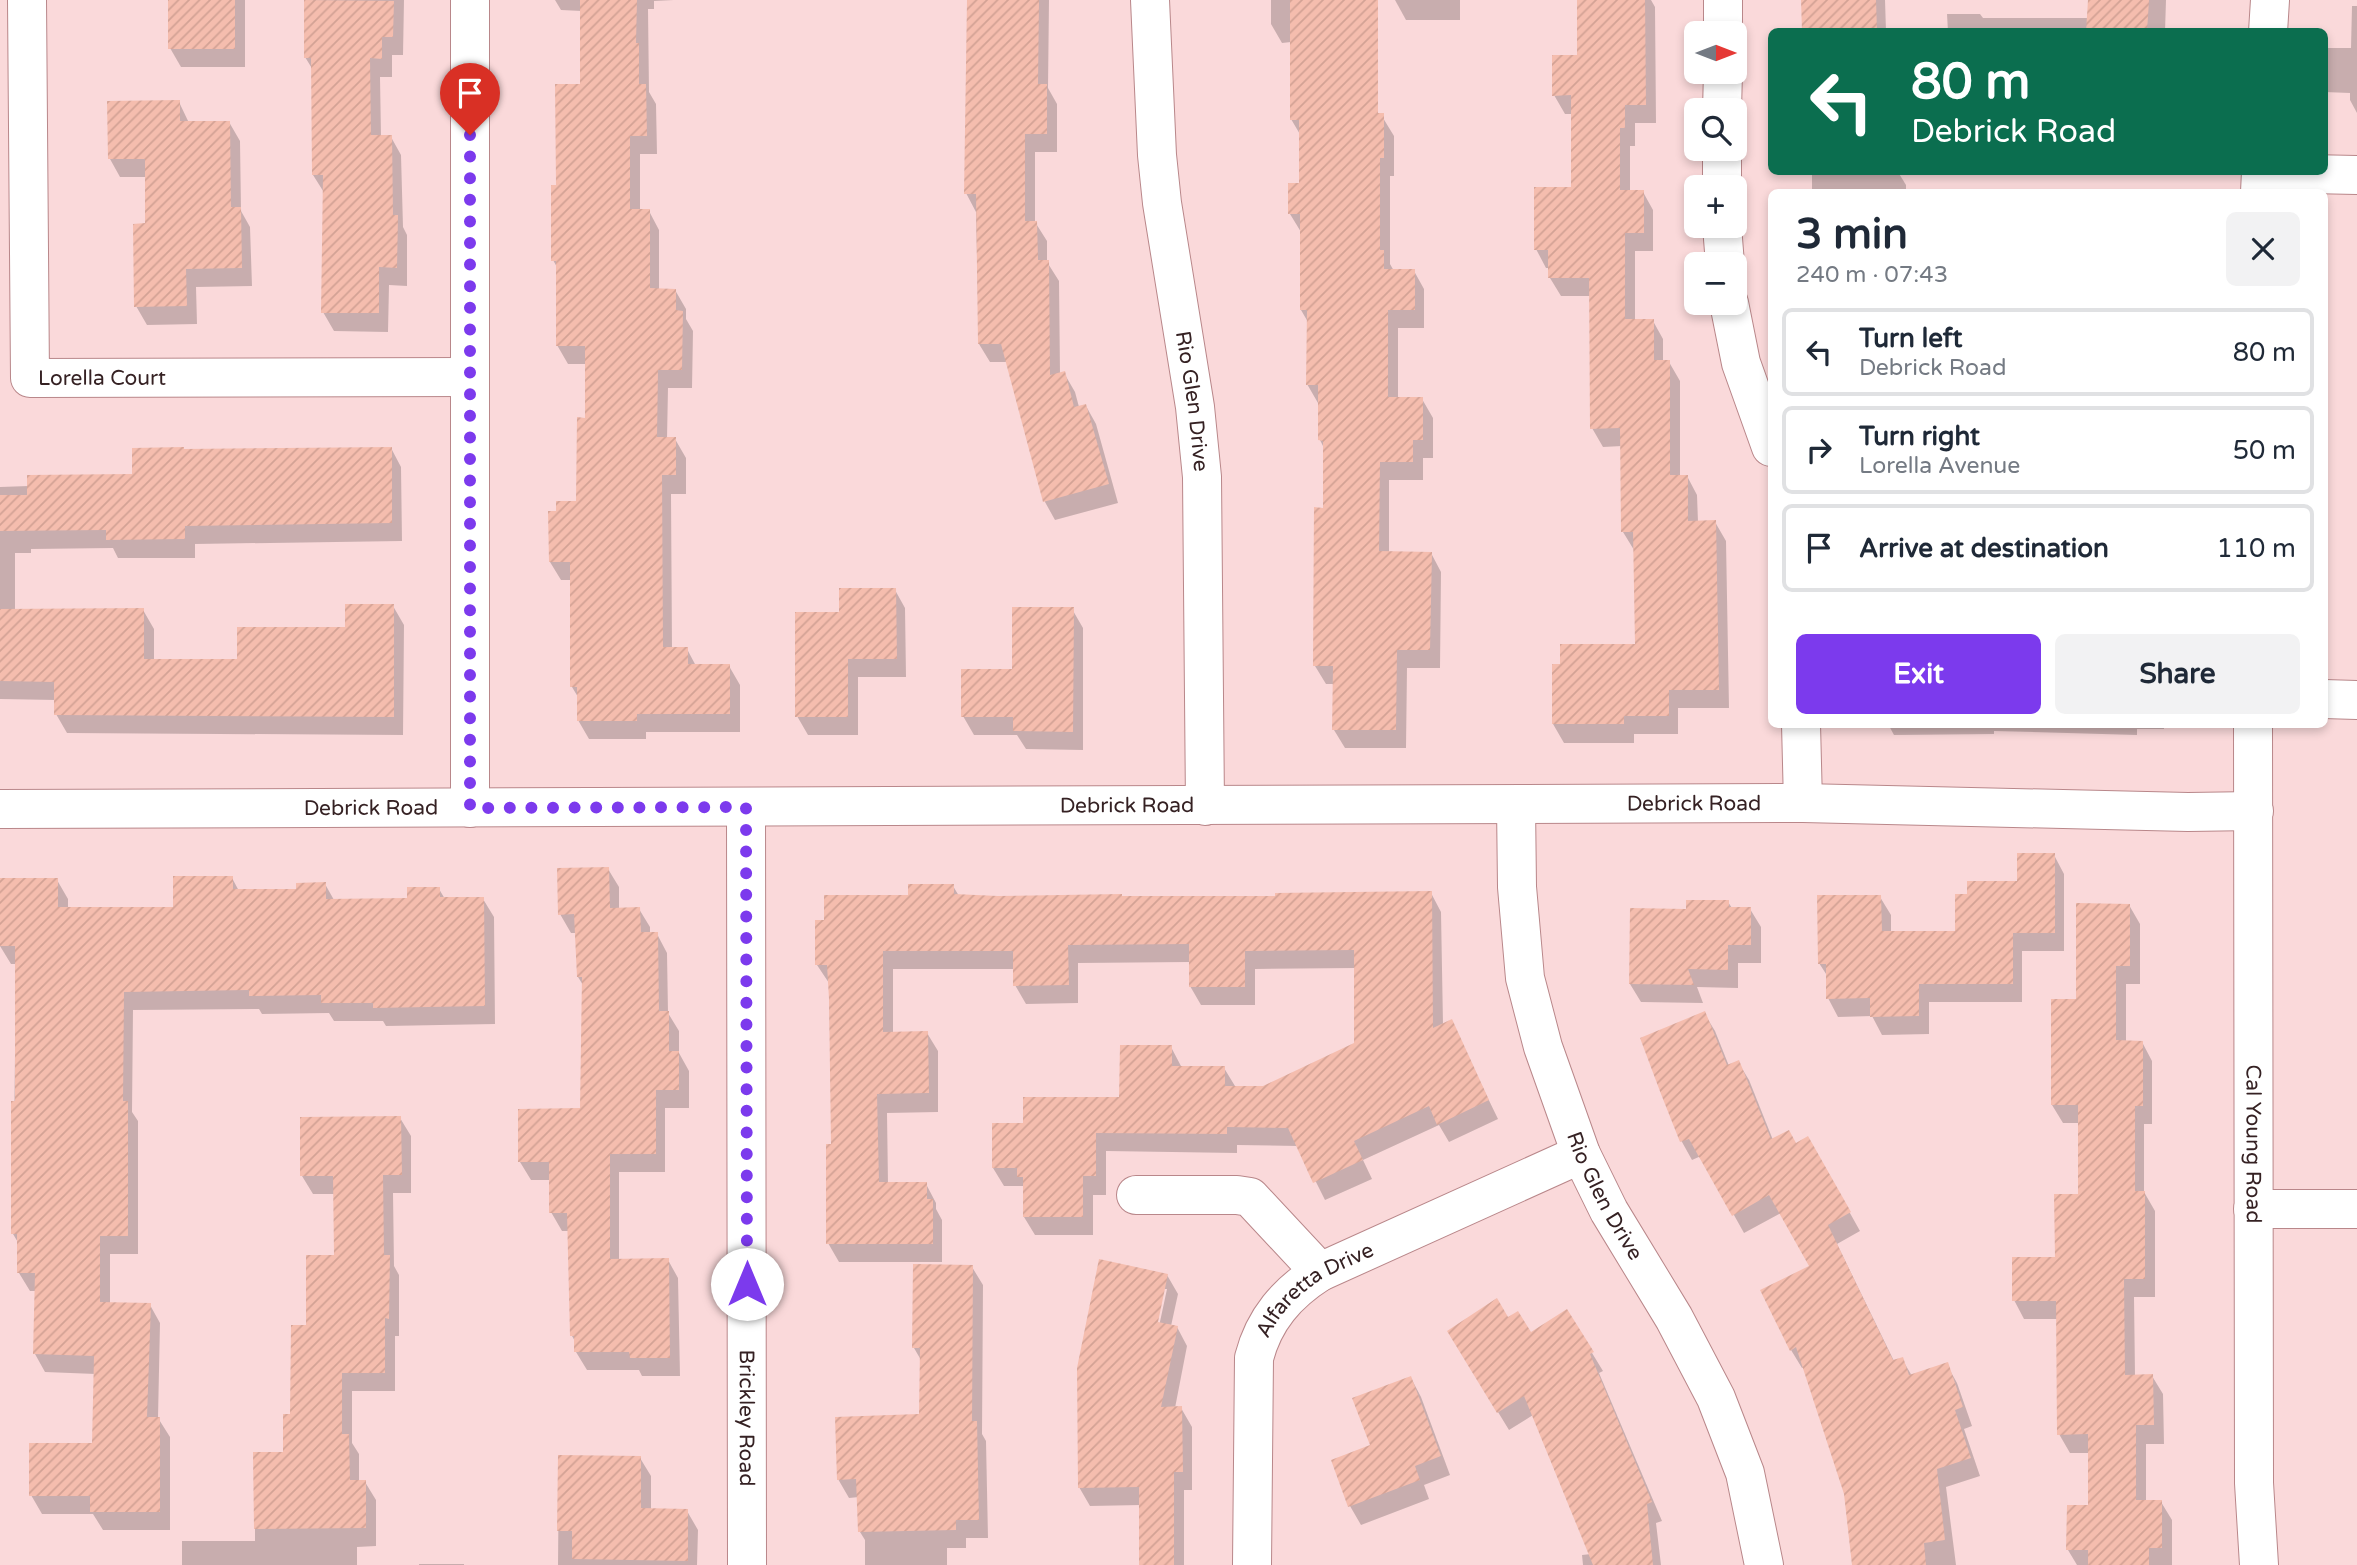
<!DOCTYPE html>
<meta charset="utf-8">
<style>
:root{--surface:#fff;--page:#f2f2f3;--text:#1f2937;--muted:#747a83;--line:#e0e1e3;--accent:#7c3aed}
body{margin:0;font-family:"Varela Round",sans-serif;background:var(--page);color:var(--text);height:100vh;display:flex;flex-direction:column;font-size:26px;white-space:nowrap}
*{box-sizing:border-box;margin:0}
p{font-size:23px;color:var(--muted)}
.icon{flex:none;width:38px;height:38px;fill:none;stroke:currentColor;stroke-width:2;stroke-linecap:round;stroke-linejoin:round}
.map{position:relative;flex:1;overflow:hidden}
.panel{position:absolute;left:1768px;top:189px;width:560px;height:539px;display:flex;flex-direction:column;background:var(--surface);border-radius:10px;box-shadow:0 4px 10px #0003}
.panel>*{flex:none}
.hud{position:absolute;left:1768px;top:28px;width:560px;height:147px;border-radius:10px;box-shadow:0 4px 10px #0003;background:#0b6e4f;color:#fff;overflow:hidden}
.needle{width:46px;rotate:90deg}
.fabs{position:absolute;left:1684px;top:21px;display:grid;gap:14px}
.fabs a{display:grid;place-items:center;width:63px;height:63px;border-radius:10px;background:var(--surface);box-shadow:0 4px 10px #0003;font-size:35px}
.pin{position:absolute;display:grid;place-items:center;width:60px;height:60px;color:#fff;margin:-72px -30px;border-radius:50% 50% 50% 0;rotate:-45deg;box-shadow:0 0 7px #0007}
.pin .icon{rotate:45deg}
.me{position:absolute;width:77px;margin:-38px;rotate:0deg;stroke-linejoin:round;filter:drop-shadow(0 0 5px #0008)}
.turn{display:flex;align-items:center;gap:24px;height:147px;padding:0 28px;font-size:32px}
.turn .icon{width:91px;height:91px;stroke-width:2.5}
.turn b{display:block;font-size:49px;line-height:60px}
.round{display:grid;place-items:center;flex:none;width:74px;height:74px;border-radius:10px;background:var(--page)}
.head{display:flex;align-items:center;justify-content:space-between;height:119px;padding:0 28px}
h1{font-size:42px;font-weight:700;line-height:52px}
.button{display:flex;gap:14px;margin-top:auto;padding:14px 28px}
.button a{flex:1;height:80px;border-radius:10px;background:var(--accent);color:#fff;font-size:28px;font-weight:700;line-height:80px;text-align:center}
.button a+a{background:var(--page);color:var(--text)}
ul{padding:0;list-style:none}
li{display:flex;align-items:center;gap:21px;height:88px;margin:0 14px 10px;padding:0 14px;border:4px solid var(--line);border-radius:10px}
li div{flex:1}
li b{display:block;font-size:26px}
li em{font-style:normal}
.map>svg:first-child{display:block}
.shadow{fill:#0003;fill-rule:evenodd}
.building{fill:url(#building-hatch)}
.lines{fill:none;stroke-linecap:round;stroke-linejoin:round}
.minor-casing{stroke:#b9878a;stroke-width:40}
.major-casing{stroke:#b9878a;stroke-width:40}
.minor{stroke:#fff;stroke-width:38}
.major{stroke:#fff;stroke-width:38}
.route{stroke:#7c3aed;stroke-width:12;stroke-dasharray:0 21.6}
.labels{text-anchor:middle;stroke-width:6;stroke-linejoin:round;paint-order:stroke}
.street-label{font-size:21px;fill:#352123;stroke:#fff}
</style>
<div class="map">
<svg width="2357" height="1565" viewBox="0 0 2357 1565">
<defs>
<pattern id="building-hatch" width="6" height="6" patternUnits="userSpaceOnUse" patternTransform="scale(1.75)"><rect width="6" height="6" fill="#f5bdae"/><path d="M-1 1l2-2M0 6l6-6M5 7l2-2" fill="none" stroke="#d3a295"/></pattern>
</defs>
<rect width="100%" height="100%" fill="#fad9da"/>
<g class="shadow">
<path d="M170 0H245V67H181L170 48Z"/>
<path d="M306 0H404L403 55H392V77H380L381 137H391L401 155 403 227 407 235V286L389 285 388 332 334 331 323 312 325 194 313 175V70L305 57Z"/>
<path d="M555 0H674L654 1V9H648L649 92 656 104 657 154H640V211H649L659 230V290H675L686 309V319L693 331 692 388H668L667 439H675L686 458V494H671L672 649H687L696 666H729L740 685V732H646V739H589L578 720V697L572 687V580H561L550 562 557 513 578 502 587 420V364H568L557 345 558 269 553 260 558 186 582 86V11L561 10Z"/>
<path d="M968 0H1049L1048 88 1057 104V152H1035V222L1047 241V262L1059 281 1060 374 1064 373 1075 392 1079 407 1086 406 1096 424 1118 503 1055 520 1045 502 1007 362H990L979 344 976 212 966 193Z"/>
<path d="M1271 0H1342L1343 118H1383L1394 136V176H1390V264L1394 271H1414L1424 289V328H1398V399H1422L1433 418V458H1423V480H1389V553H1431L1441 572 1440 668H1407L1406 748H1345L1334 730V684H1326L1315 666 1324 510V448L1320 440 1318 403 1307 384 1308 322 1301 310V232L1290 214 1301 184V136L1291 119V42L1282 43 1271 24Z"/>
<path d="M1395 0H1460V20H1406Z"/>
<path d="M1578 0H1651L1655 7 1656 123H1635V146H1630V192H1643L1653 210V251H1635V321H1653L1663 339V362H1669L1680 381V476H1687L1697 495 1698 522H1715L1726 541 1729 708H1678V734H1634V743H1564L1553 724 1637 646 1634 550 1623 532 1622 446 1603 447 1592 428 1591 296H1561L1550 278V268H1546L1536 249 1573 189V114H1565L1554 95 1579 56Z"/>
<path d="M1802 0H1885L1886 32H1803Z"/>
<path d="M2089 0H2166L2165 32H1948L1947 14H1980L1983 18H2088Z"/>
<path d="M2352 6H2357V113L2350 100V93L2324 92V48H2351Z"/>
<path d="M179 102 189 123 229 122 240 141 241 211 250 227 252 286 196 287 197 324 147 325 136 306 147 225V177H120L110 159Z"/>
<path d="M1812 172H1898L1906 185V192H1812Z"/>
<path d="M391 448 401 467 402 541 195 544V558H118L113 548 31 549V553H15V611L143 610 154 629V660H239L347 629 393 606 404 625 403 735 67 733 56 714V700L0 699V487L29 486 134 476 185 451Z"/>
<path d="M895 590 905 608 906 677H858V735H808L797 716 840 613Z"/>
<path d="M1072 609 1083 628V750L1026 749 1017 735H974L963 716 1014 671Z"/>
<path d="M1888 724H2164V729H2137V735L1994 731V734L1894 735Z"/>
<path d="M2054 855 2064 874V951H2022V1002H1929V1034L1882 1035 1872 1016 1838 1017 1828 998V977L1819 963 1880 897 1891 915V933H1957L1969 896 2018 883Z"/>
<path d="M608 869 619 887V909H639L650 927V934H657L667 953 668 1013 679 1031V1053L689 1071V1108H665V1172H619V1260H668L678 1278 680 1376H642L639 1370H587L576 1352V1343L572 1336 570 1231H562L551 1212V1180H531L520 1162 582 1110 583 985 578 977 577 933H571L560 914Z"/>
<path d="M232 878 239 891H297L325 884 334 900 408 899 439 889 445 899H483L494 917 495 1024 386 1026 383 1021H334L329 1013 262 1014 259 1009 133 1010 132 1112 138 1121V1254H110V1304L150 1305 160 1323 158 1418 170 1437V1530H103L93 1514H42L31 1495 93 1445 96 1374 45 1372 35 1354 36 1291H30L19 1273V1244L13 1234 16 964H11L0 946 57 880 68 899V908L175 909Z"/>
<path d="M953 886 959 896 1276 898 1431 893 1441 912 1443 1025 1451 1022 1498 1119 1449 1142 1439 1125 1363 1160 1372 1179 1325 1200 1298 1146 1237 1145V1153L1106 1151V1195H1093V1235H1035L1024 1217V1186H1004L993 1168 1024 1125 1121 1099 1171 1047 1182 1068H1224L1235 1086 1263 1088 1356 1044V968L1255 969V1005H1201L1190 986V962L1078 963V1003L1026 1004 1015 985V969H893V1033H927L938 1051V1112L887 1113 888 1184H926L936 1203V1209L942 1220V1262H839L828 1243 832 1146 829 983 817 965 826 922Z"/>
<path d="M1728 902 1732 908 1750 909 1761 927V963H1738V988L1697 987 1703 1003 1641 1002 1630 984 1687 911Z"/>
<path d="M2129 905 2140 924V984H2126V1042H2142L2152 1061V1124H2144V1192L2155 1211V1297H2134L2135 1376H2152L2163 1394 2164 1444H2146V1502H2161L2172 1520V1565H2077L2068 1550 2090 1507V1453H2070L2059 1434 2058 1319H2024L2014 1300 2057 1258 2079 1195V1123H2063L2052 1105 2078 1001Z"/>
<path d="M1704 1013 1715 1031 1729 1066 1738 1062 1749 1080 1773 1140 1796 1145 1808 1138 1860 1231 1837 1244 1894 1361 1902 1359 1912 1376 1947 1365 1957 1383 1972 1426 1964 1429 1980 1476 1946 1487 1956 1565H1854L1846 1494 1804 1367 1802 1368 1791 1350 1811 1267 1781 1213 1744 1233 1701 1156 1692 1160 1682 1142 1642 1039Z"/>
<path d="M400 1118 411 1136V1193H393L394 1266 399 1275V1336H395V1391H352V1443L359 1454V1482H365L376 1500V1546L357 1547V1565H182V1541H255V1454L285 1453 308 1327 335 1256V1194H313L302 1176Z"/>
<path d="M972 1267 983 1285 982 1434 986 1441 988 1538H966V1548H947V1565H865V1540L860 1532 859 1497 849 1498 838 1479 920 1416 921 1360 914 1348Z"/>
<path d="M1167 1275 1178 1294 1171 1326 1177 1327 1187 1346 1175 1408H1181L1192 1427V1490H1184V1565H1131H1141V1505L1090 1506 1079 1487ZM1163 1289H1167L1158 1331 1155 1330Z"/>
<path d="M1567 1312 1603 1371 1599 1373 1662 1521 1656 1523 1661 1565H1583L1582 1555 1591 1554 1533 1415 1509 1430 1460 1350 1508 1319 1531 1335Z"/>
<path d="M1411 1378 1421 1397 1450 1475 1424 1485 1429 1499 1361 1525 1350 1506 1372 1446Z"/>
<path d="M559 1456 640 1458 651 1476V1510L687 1511 698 1530 697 1565H558Z"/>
<rect x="419" y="1564" width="45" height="1"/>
</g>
<g class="building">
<rect x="168" y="0" width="67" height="49"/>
<path d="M304 0 394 1 393 37H382V59L370 58 371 135H392L393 215H398L397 268 379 267V313H321L323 175H312L311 58H304Z"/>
<path d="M580 0H637L636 43H639V84H646L647 136H630V209H650V288L676 289V310L683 311 682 370H658L657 437H676V475H662L663 647H688V664H730V714H637V721H577V687H570V562H549L548 511H556V501H576L577 417 585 418V346H556V261H551V185H556L555 84H580Z"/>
<path d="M967 0H1039L1038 84H1047V134H1025V221H1037L1038 260H1049L1050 375 1065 371 1074 407 1086 404 1109 484 1043 502 1001 344H978L976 194H964Z"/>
<path d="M1290 0H1378V113H1384V158H1380V250H1384V269H1415V310H1388V397H1423V440H1413V462H1380L1379 551 1432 552 1430 650H1397L1396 730H1332L1333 666H1313L1314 507 1323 508V441L1318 440V385H1306L1307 310H1300V214H1288V183H1299V120H1290Z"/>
<path d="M1577 0H1645L1646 105H1625V128H1620V190H1644V233H1625V319H1654V360H1670V475H1688V521L1716 520 1719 690H1669V716H1624V724H1552V664H1560V644H1635L1633 532H1621L1620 428 1590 429 1589 278H1548V250H1534V187H1571V95L1552 96V55H1577Z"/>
<path d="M1801 0H1876L1877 32H1802Z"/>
<path d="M2088 0H2149L2147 32H2086Z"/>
<path d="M180 100V121H230L231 207H241L242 268 186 269 187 306 134 307 133 224 145 223V159H108L107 101Z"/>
<path d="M184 447V449L392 447V523L185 526V539L106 540V530L0 531V495H27V475L132 474V448Z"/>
<path d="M839 588H896L897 659H848V717H795V612H839Z"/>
<path d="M345 604H394V717L54 715V682L0 681V609L144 608V659H237V627H345Z"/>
<path d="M1012 607H1074L1073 732 1013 731V717H961V669H1012Z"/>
<path d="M2017 853H2055V933H2013V984H1919V1016L1870 1017V998L1826 999V964H1818L1817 895H1881L1882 931H1955V894H1967V881H2017Z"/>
<path d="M609 867 610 908 640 907 641 932H658L659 1011H669V1051H679V1090H656V1154H610V1259L669 1258 670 1358H630L629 1352H574V1336H570L567 1213H549V1162H518V1109L580 1108 582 977H577L574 914 558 915 557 868Z"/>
<path d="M173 876H233V889H296V883L326 882V899L407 898V887H440V897H484L485 1006 373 1008V1003H321V995L249 996V990L124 992 123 1101H128V1236H100V1302L151 1303 147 1417H160V1512H90V1496H29V1443H92L94 1356 33 1354 35 1273H17V1234H11V1101H15V946H0V878H58V907H173Z"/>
<path d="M908 884H954V894L998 896 1122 894V896H1275V893L1432 891 1433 1028 1452 1019 1489 1100 1437 1125 1429 1106 1354 1141 1363 1160 1313 1183 1288 1128 1227 1127V1134L1096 1133V1176H1083V1217H1023V1177H1017V1168H992V1123H1023V1097H1119L1120 1045H1172V1066H1225V1086H1263L1354 1043V950L1245 951V987H1189V944L1068 945 1069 985 1013 986V951H883V1032L928 1031 929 1093 877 1094 879 1182H927V1199H933V1244H826V1144H831L829 999 827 965H815V920H824V895H908Z"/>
<path d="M1686 900H1729V907H1751V945H1728V970L1688 969 1694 985 1629 984 1630 908 1686 909Z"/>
<path d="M2076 903 2130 904V966H2116V1040L2143 1041V1106H2135V1191H2145V1279H2124L2125 1375 2153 1374 2154 1425H2136V1500H2162V1548H2149V1565H2088V1550H2066L2067 1505H2088V1434L2057 1435 2056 1301H2012V1257H2055L2054 1194H2078V1105H2051V999H2076Z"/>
<path d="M1705 1011 1727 1065 1739 1060 1771 1139 1789 1130 1796 1143 1808 1136 1851 1212 1828 1225 1893 1360 1903 1357 1909 1375 1948 1362 1963 1407 1955 1410 1971 1458 1937 1469 1945 1540 1924 1543 1926 1565H1852L1844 1494 1796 1347 1790 1351 1760 1290 1809 1266 1769 1195 1732 1216 1689 1139 1680 1142 1661 1094 1640 1038Z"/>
<path d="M401 1116 402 1175H383L384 1255H390L389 1319 385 1318V1373H342V1434H349L350 1480H366V1528L254 1529 253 1452H283V1414H290L291 1325H306V1255H334L333 1176H300V1117Z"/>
<path d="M1099 1259 1168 1274 1158 1322 1178 1326 1161 1407 1182 1406 1183 1472H1174V1565H1139V1487L1078 1488 1077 1368Z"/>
<path d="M913 1264 973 1265 972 1421H977L979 1520H956V1530L858 1532 856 1479 837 1480 835 1417 919 1414 920 1348H912Z"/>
<path d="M1497 1298 1508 1317 1518 1311 1531 1332 1567 1309 1594 1352 1590 1354 1652 1502 1647 1504 1653 1565H1593L1524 1396 1497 1413 1447 1331Z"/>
<path d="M1411 1376 1441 1456 1415 1466 1420 1480 1348 1507 1331 1460 1370 1445 1352 1398Z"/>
<path d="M558 1455 641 1456V1508L688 1509V1561L572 1559V1531H557Z"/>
</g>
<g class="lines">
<defs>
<g id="minor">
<path id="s1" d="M27 0 30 378 470 377"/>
<path d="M470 0V808"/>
<path id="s2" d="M1150 0 1157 155 1162 203 1195 407 1202 477 1205 806"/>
<path d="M1723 33V0"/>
<path d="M1722 110 1723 72"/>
<path d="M2261 173 2357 175"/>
<path d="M1722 187V149"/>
<path d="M1722 226 1725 264"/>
<path d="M1729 303 1741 363 1771 447"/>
<path d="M2324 699 2357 700"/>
<path d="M1801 724 1803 803"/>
<path id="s3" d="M1516 805 1517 887 1525 978 1543 1047 1581 1154 1609 1211 1674 1318 1716 1398 1745 1473 1764 1565"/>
<path id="s4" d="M746 807 747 1565"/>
<path id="s5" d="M0 809 1803 803 2188 812 2254 811"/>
<path d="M1136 1195H1237L1250 1197 1320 1272"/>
<path d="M2253 1209H2357"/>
<path id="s6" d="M1252 1565 1254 1358C1264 1319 1287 1293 1320 1272L1581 1154"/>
</g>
<g id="major">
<path d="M2268 32 2270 0"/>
<path d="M2260 192 2261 172"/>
<path id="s7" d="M2253 724 2254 1483 2259 1565"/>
</g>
</defs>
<use href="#minor" class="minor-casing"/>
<use href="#major" class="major-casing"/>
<use href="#minor" class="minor"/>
<use href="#major" class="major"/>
</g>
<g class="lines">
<path class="route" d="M470 135V808L746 807 747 1284"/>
</g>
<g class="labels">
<g class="street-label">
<text dy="7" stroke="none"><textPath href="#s1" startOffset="450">Lorella Court</textPath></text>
<text dy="7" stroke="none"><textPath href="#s2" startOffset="404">Rio Glen Drive</textPath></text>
<text dy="7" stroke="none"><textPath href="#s5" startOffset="1694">Debrick Road</textPath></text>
<text dy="7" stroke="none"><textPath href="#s5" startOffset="1127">Debrick Road</textPath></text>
<text dy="7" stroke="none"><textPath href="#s5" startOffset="371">Debrick Road</textPath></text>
<text dy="7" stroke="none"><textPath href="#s7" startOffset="420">Cal Young Road</textPath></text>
<text dy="7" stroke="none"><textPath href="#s3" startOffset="406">Rio Glen Drive</textPath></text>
<text dy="7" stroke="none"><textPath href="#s6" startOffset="303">Alfaretta Drive</textPath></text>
<text dy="7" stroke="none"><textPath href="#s4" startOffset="611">Brickley Road</textPath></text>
</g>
</g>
</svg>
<div class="fabs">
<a><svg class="needle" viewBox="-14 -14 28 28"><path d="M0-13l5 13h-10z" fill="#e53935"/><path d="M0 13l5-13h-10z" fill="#747a83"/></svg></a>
<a><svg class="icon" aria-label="search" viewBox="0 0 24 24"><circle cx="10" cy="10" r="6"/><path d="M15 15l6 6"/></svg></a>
<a>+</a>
<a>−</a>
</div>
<div class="pin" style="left:470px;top:135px;background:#d93025"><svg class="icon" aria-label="arrive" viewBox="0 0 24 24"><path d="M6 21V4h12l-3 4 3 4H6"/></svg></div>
<svg class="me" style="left:747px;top:1284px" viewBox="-20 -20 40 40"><circle r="19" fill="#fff"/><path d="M0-13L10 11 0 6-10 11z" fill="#7c3aed"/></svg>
<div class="hud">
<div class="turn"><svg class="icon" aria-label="left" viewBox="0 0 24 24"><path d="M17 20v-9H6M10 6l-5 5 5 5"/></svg><div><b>80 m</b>Debrick Road</div></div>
</div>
<section class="panel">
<div class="head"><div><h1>3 min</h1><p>240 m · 07:43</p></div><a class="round"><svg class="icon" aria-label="close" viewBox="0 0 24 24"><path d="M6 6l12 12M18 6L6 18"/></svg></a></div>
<ul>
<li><svg class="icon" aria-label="left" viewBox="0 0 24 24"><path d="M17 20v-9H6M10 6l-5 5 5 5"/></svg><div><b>Turn left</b><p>Debrick Road</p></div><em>80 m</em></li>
<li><svg class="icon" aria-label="right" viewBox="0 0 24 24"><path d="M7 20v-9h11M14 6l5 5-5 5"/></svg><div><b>Turn right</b><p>Lorella Avenue</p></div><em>50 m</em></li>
<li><svg class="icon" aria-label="arrive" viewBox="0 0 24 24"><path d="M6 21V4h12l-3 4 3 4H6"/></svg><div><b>Arrive at destination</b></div><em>110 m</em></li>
</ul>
<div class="button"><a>Exit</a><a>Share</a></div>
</section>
</div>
